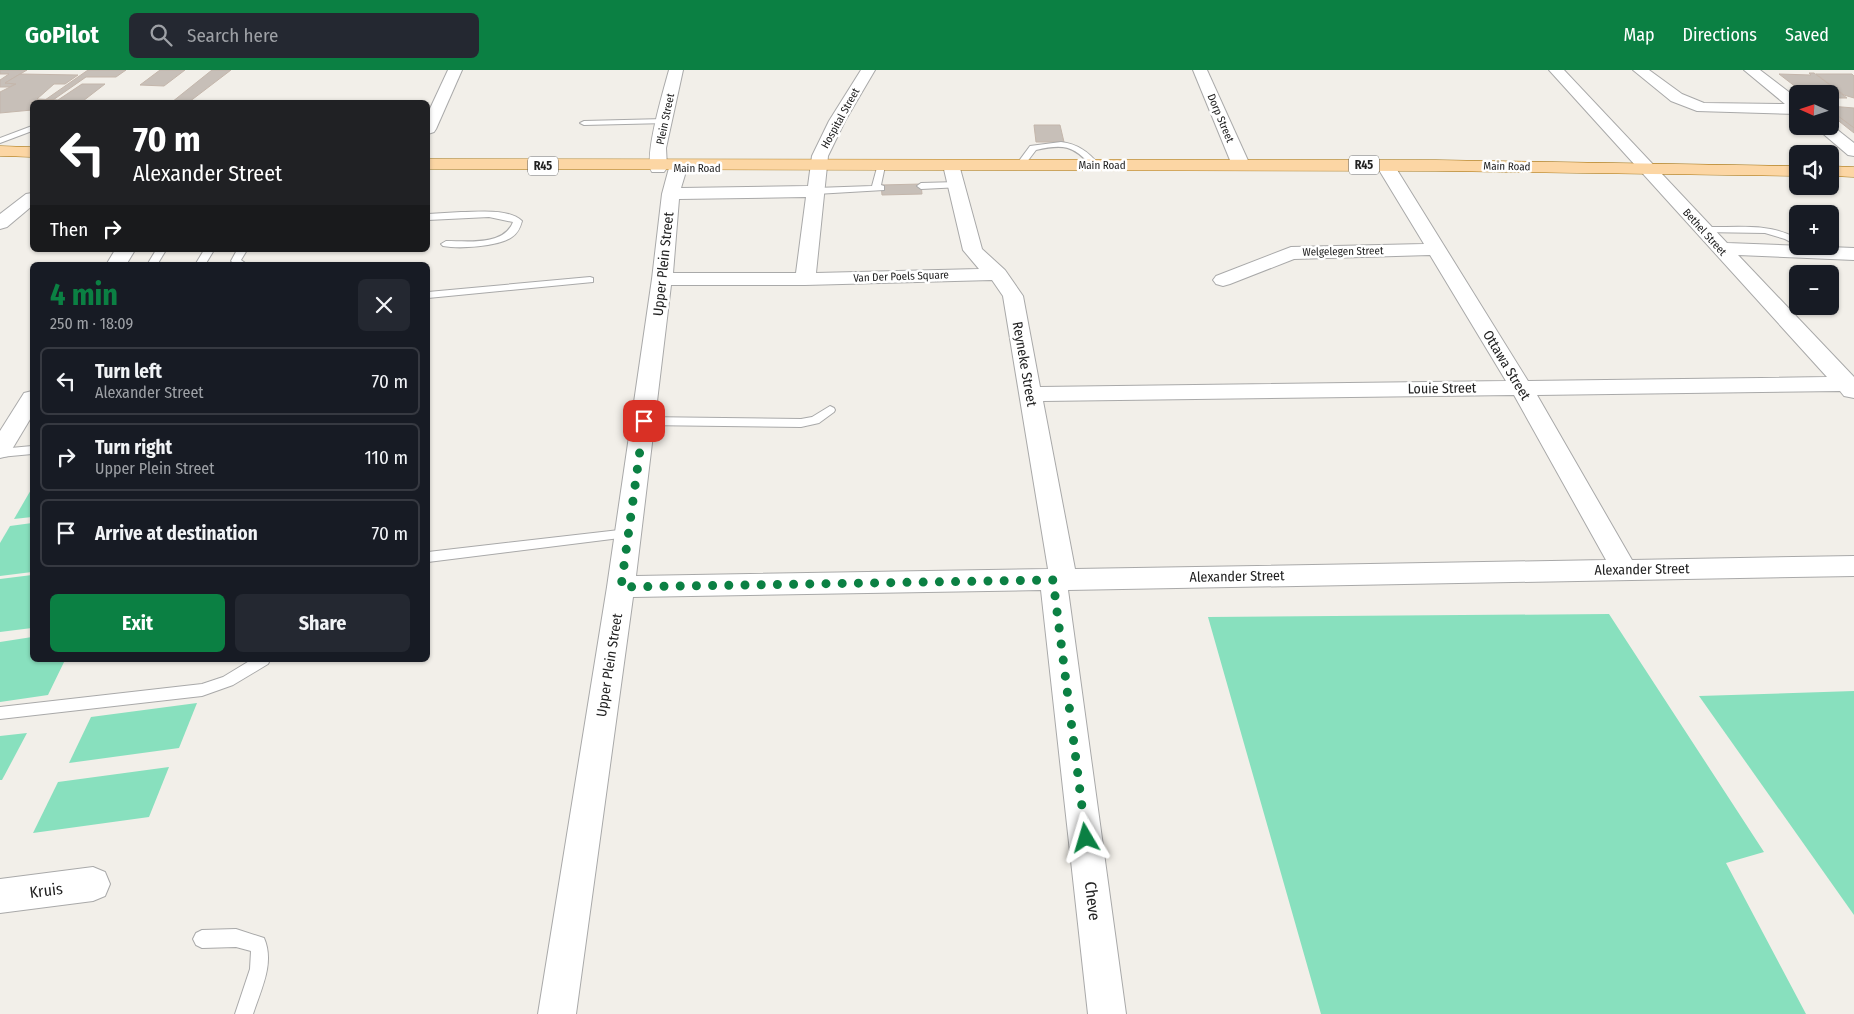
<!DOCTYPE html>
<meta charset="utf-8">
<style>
:root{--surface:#171b24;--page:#242831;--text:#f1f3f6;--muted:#9ea1a6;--line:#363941;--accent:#0b8043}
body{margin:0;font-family:"Fira Sans Condensed",sans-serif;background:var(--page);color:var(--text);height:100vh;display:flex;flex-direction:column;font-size:19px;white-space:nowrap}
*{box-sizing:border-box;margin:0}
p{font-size:16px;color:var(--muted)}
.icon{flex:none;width:28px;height:28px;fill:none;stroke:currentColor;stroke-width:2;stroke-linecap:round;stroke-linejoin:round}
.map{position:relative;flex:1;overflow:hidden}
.drawer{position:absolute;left:30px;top:192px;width:400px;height:400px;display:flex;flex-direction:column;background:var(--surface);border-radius:8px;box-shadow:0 1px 4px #0004}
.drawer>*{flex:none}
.banner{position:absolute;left:30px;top:30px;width:400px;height:152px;border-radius:8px;box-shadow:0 1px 4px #0004;background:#202124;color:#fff;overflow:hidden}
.needle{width:32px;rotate:273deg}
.fabs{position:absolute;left:1789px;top:15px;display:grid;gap:10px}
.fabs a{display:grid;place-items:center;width:50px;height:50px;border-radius:8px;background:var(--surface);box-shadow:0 1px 4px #0004;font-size:25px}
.pin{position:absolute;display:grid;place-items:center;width:42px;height:42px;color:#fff;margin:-21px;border-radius:10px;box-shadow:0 2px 8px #0006}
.me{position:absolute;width:55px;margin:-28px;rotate:353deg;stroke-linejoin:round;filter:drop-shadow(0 0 4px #0008)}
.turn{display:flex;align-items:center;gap:18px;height:105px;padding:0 20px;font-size:22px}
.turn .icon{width:65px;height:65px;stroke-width:2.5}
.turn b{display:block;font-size:35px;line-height:42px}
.then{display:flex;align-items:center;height:48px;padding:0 20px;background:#0003;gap:10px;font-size:19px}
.round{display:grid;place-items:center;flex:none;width:52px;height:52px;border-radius:8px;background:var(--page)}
.summary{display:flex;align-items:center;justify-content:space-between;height:85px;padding:0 20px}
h1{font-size:30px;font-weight:700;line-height:38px;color:var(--accent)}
.button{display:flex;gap:10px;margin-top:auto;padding:10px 20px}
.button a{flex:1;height:58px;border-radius:8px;background:var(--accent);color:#fff;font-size:20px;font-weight:700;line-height:58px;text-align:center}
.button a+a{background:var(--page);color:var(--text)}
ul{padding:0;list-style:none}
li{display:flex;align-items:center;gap:15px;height:68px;margin:0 10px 8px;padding:0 10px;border:2px solid var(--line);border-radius:8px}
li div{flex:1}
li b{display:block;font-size:19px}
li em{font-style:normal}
header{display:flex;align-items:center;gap:30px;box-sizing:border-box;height:70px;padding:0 25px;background:var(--accent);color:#fff}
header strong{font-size:24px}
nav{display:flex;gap:28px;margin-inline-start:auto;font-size:18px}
.search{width:350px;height:45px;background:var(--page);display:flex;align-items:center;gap:12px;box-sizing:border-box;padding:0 18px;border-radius:8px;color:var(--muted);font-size:19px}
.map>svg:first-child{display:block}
.pitch{fill:#88e0be}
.building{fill:#c7bfb8;stroke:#c4b6ab}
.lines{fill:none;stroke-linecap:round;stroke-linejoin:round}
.lane-casing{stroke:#a9a9a9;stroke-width:2}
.street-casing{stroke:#a9a9a9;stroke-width:2}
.primary-casing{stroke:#a06b00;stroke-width:1}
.lane{fill:#fff;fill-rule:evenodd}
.street{fill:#fff;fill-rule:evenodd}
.primary{fill:#fcd6a4;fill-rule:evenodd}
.route{stroke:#0b8043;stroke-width:9;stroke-dasharray:0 16.2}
.labels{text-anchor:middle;stroke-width:5;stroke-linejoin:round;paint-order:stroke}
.far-street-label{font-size:11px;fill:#222;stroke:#fff}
.shield{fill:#fff;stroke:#646464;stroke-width:1}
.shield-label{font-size:12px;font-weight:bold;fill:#222}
.street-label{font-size:14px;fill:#222;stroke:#fff}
.near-street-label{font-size:16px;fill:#222;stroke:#fff}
</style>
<header>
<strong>GoPilot</strong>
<div class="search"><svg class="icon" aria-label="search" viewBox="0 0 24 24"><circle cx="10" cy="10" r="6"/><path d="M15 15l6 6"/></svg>Search here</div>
<nav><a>Map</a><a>Directions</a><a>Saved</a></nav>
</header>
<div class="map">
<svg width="1854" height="944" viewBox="0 0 1854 944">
<rect width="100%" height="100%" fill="#f2efe9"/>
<g class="pitch">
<path d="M32 418V447L14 449Z"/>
<path d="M32 453V502L0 506V473L10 456Z"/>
<path d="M32 505V558L0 562V509Z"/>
<path d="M1609 544 1764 782 1726 793 1806 944H1321L1208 547Z"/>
<path d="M32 567V590H65L48 625 0 632V572Z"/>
<path d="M1854 621V845L1699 626Z"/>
<path d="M197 633 179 678 69 693 91 647Z"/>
<path d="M27 663 2 710H0V666Z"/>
<path d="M169 697 149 747 33 763 58 712Z"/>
</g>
<g class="building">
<path d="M0 0H27L5 13 16 14 10 17H0V10L9 4H0Z"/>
<path d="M88 0H126L116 7H86L53 30H45Z"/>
<path d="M160 0H185L164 16 140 15Z"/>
<path d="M212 0H231L189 32H172Z"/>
<path d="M1809 3H1814L1847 28H1830V24H1805L1779 4 1811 5Z"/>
<path d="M20 4 78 5 65 14H54L37 29 58 30 82 14H105L83 31 139 32H32V40L0 43V22L16 14 5 13Z"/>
<path d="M1816 4H1852L1854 6V28L1844 25Z"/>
<path d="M1830 36 1854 38V58L1830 40Z"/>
<path d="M1830 40 1854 58V63L1830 44Z"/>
<path d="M1034 55H1060L1064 72H1036Z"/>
<path d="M921 114 922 124 882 125 881 115Z"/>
</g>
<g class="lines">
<defs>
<g id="lane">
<path d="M664 49 668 51 667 53 584 55 580 53 584 51Z"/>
<path d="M32 56V61L0 73V68Z"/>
<path d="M1061 72C1078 74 1089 82 1099 95L1092 97C1074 75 1063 74 1036 80L1023 97 1016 95 1030 76Z"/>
<path d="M878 94 885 96 881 115 884 116V120L816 124 812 121 816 118 872 116Z"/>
<path d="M958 112 962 115 961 117 921 119 917 116 921 113Z"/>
<path d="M461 142C479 142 508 138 522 151 520 158 518 163 512 167 498 177 459 179 443 176L441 174 446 171C467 171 504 176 513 152L489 147 428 150V144Z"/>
<path d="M1704 157C1735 158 1770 152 1798 169V176L1785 169 1765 163 1701 162 1700 160Z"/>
<path d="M156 180H166L157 195H147Z"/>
<path d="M204 180H214L205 195H195Z"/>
<path d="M237 180H247L241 190 248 195H236L231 191Z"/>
<path d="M590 207 593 208V212L428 228V222Z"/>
<path d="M830 336 834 338 835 340 834 342 819 353 801 357 643 355 637 351 643 347 801 349 812 347Z"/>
<path d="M32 376V384L0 387V379Z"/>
<path d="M628 459 634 463 628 467 428 492V482Z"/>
<path d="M251 590H270L268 594 233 615 202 626 0 649V637L202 614 223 607Z"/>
<path d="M236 859 264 868C275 893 261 919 253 944H235L250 899 251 881 236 877 202 878 196 875 193 869 196 863 202 860Z"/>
</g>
<g id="street">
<path d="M448 0H462L436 59 434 62 428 64V43Z"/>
<path d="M669 0H683L666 78 667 98 664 102H652C643 88 664 19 669 0Z"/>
<path d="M861 0H875L845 51 828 86 816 203 979 199 963 180 943 95 946 91H958L982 179 1005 200 1023 226 1040 317 1506 311 1430 185 1294 189 1230 214 1223 216 1216 214 1213 210 1216 206 1291 177 1424 174 1376 95 1379 91H1391L1394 95 1528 311 1827 307 1549 0H1564L1727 173 1854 178V190L1738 185 1854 307V328L1844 326 1840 321 1537 325 1632 490 1854 486V506L1068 520 1126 944H1088L1041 520 633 527 576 944H538L607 517 652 209 662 124 669 98 672 94H684L687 98 681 118 808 116 812 86 829 51ZM806 127 796 203H673L679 129ZM992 210 1003 226 1048 499 636 506 671 215H805ZM1514 325 1606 490 1075 499 1043 331Z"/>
<path d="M1193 0H1207L1250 95 1247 99H1235L1232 95Z"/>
<path d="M1633 0H1649L1682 24 1704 33 1785 34 1744 0H1760L1798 29V44L1697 41 1671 31Z"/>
<path d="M1830 54 1854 73V86L1848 85 1814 56H1830Z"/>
<path d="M32 123V136L7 157 0 159V144L26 124Z"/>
<path d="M115 180H135L126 195H106Z"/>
<path d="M32 321V346L8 386 0 388V361L24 323Z"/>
<path d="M93 797 105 802 110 814 105 826 93 831 0 843V809Z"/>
</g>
<g id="primary">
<path d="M0 76 32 77V87L0 86Z"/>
<path d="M428 89 1436 90 1798 96V106L1436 101 428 99Z"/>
<path d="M1830 96 1854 97V107L1830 106Z"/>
</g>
</defs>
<use href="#lane" class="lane-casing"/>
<use href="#street" class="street-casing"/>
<use href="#primary" class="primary-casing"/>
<use href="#lane" class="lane"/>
<use href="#street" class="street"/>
<use href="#primary" class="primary"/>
</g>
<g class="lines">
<path class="route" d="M644 351 621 517 1053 510 1086 768"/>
</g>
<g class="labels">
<g class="far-street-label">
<text transform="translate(840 48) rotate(-61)" y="4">Hospital Street</text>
<text transform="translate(1221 48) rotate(67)" y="4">Dorp Street</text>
<text transform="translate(665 49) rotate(-78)" y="4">Plein Street</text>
<text x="1102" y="99">Main Road</text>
<text transform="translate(1507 96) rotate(1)" y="4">Main Road</text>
<text x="697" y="102">Main Road</text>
<text transform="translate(1705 162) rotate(48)" y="4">Bethel Street</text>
<text transform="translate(1343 181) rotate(-1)" y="4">Welgelegen Street</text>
<text transform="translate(901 206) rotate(-2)" y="4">Van Der Poels Square</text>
</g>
<g class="shield">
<rect x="1349" y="85.5" width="30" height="19" rx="4"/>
<rect x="528" y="86.5" width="30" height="19" rx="4"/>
</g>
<g class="shield-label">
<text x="1364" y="99">R45</text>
<text x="543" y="100">R45</text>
</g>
<g class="street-label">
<text transform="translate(663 194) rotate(-84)" y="5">Upper Plein Street</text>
<text transform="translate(1025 294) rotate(80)" y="5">Reyneke Street</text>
<text transform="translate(1507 295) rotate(59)" y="5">Ottawa Street</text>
<text transform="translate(1442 318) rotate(-1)" y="5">Louie Street</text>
<text transform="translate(1642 499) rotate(-1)" y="5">Alexander Street</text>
<text transform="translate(1237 506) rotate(-1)" y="5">Alexander Street</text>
<text transform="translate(609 595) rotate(-81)" y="5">Upper Plein Street</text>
</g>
<g class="near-street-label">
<text transform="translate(46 820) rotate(-7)" y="6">Kruis</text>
<text transform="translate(1093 831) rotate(83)" y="6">Cheve</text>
</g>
</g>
</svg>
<div class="fabs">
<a><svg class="needle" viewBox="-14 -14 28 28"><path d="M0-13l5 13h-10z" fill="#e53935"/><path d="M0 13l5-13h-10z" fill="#9ea1a6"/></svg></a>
<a><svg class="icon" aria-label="sound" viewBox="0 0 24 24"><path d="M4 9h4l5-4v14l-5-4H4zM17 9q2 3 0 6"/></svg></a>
<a>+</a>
<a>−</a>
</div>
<div class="pin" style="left:644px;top:351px;background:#d93025"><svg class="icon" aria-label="arrive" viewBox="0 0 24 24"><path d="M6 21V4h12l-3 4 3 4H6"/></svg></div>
<svg class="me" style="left:1086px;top:768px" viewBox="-20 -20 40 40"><path d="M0-17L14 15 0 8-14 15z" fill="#0b8043" stroke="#fff" stroke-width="4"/></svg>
<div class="banner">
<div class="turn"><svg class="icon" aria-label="left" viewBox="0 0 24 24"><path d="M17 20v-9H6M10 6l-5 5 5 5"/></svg><div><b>70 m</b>Alexander Street</div></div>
<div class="then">Then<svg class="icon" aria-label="right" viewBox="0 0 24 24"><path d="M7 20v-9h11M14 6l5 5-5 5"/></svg></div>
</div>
<section class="drawer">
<div class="summary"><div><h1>4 min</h1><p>250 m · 18:09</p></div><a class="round"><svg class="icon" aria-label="close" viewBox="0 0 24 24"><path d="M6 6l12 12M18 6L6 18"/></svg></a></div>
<ul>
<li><svg class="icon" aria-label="left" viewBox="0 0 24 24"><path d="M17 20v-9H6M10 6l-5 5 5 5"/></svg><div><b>Turn left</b><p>Alexander Street</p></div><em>70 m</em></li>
<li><svg class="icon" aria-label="right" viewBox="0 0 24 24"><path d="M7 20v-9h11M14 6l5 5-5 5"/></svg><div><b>Turn right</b><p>Upper Plein Street</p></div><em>110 m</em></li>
<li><svg class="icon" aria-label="arrive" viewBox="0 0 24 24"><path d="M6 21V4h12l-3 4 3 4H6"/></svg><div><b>Arrive at destination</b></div><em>70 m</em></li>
</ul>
<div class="button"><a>Exit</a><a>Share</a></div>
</section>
</div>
